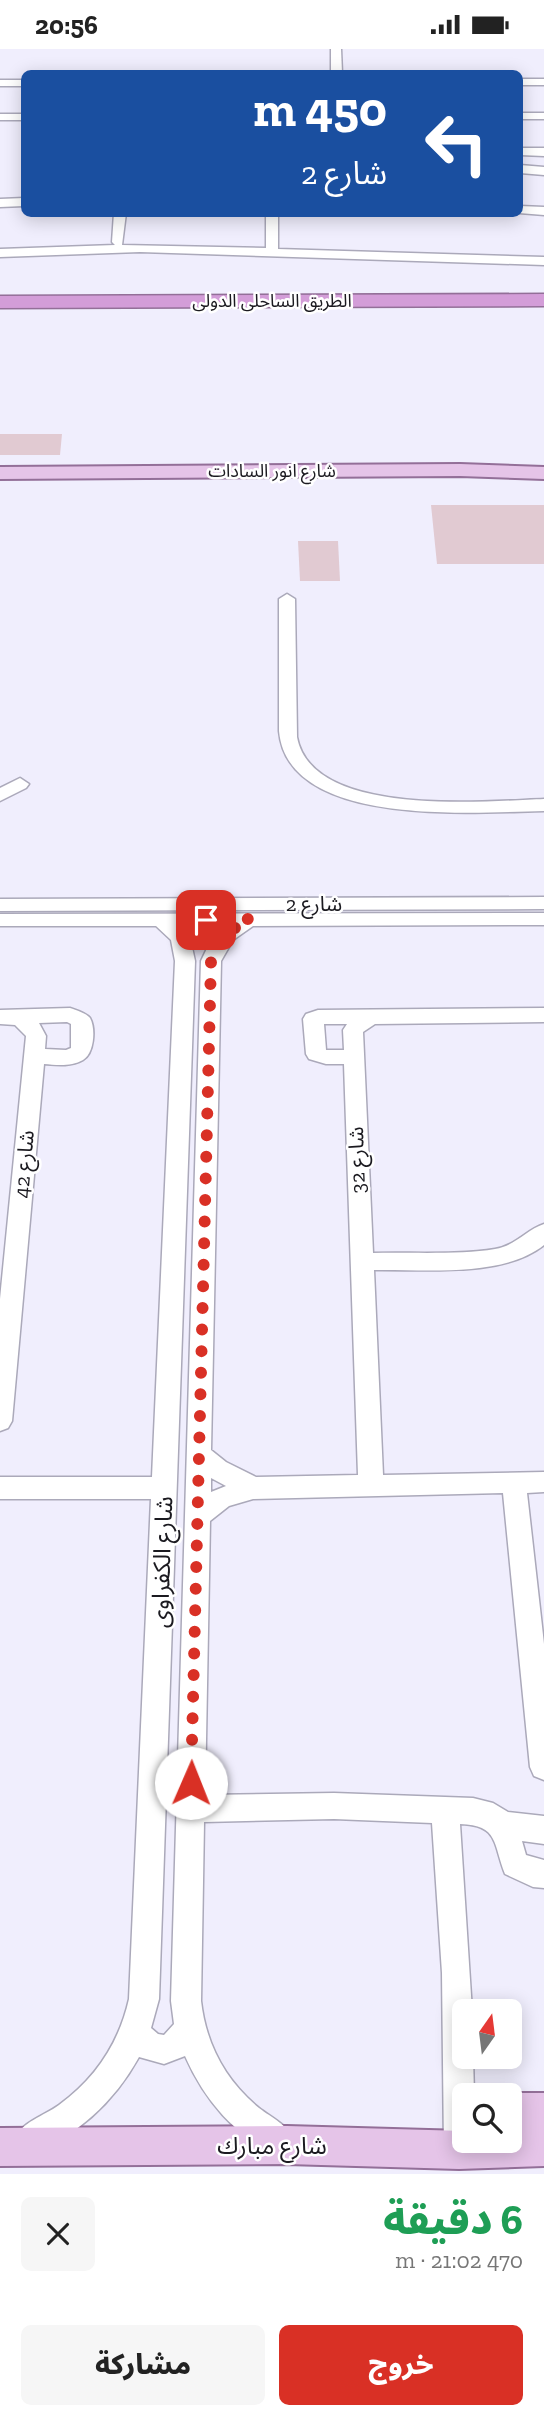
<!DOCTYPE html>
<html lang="ar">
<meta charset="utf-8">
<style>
:root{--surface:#fff;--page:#f6f6f6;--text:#222;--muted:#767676;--accent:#d93025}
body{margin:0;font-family:"Zilla Slab","Noto Sans Arabic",serif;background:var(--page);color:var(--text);direction:rtl;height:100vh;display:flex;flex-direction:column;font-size:26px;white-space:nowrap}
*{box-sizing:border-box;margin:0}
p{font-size:23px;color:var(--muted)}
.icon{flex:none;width:38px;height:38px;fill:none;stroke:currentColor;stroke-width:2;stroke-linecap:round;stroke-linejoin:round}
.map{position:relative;height:2125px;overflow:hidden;direction:ltr}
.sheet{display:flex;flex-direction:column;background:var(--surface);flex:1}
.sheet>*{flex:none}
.banner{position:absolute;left:21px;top:21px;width:502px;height:147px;border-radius:10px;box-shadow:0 4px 18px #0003;direction:rtl;background:#1a4fa0;color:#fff;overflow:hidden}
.needle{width:46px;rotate:14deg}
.buttons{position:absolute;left:452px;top:1950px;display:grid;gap:14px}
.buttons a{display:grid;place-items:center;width:70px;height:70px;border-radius:10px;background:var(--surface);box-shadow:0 4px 18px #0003;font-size:35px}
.pin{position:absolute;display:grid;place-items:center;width:60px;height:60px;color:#fff;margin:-30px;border-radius:14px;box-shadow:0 4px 10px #0006}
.me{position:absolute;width:77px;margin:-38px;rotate:1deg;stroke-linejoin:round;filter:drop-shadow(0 0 5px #0008)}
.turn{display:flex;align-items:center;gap:24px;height:147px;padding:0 21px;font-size:32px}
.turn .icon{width:91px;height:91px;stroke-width:2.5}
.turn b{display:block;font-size:49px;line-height:60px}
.round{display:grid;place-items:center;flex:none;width:74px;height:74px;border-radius:10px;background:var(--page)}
.head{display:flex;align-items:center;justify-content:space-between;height:119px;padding:0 21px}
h1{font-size:42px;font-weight:800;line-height:52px;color:#1e9e55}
.button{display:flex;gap:14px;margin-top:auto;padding:14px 21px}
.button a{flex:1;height:80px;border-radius:10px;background:var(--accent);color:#fff;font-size:28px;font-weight:800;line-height:80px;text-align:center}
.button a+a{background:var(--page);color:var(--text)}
.status{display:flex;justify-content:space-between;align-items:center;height:49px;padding:0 35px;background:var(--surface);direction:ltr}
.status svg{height:19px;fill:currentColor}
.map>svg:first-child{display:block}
.green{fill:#e1cad2}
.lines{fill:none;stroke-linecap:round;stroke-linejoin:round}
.minor-casing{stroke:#aba9ba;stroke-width:3}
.major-casing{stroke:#936f98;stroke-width:4}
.highway-casing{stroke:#936f98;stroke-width:3}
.minor{fill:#fff;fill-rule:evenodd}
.major{fill:#e5c4e8;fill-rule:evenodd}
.highway{fill:#d39dd8;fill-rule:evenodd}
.route{stroke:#d93025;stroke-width:12;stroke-dasharray:0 21.6}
.labels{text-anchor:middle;stroke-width:5;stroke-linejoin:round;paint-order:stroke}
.far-street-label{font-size:18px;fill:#1b1a20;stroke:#fff}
.street-label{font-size:21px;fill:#1b1a20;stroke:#fff}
.near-street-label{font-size:24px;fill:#1b1a20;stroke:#fff}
</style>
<div class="status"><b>20:56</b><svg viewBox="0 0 49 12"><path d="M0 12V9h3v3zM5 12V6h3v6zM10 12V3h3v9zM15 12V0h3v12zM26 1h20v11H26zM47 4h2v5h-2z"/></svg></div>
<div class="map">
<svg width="544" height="2125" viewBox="0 0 544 2125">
<rect width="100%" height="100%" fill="#f0eefd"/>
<g class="green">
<path d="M0 385H62L60 406H0Z"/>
<path d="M431 456H544V515H437Z"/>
<path d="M298 492H338L340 532H300Z"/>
</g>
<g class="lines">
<defs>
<g id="minor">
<path d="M331 0H341L342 24H331Z"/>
<rect x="520" y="30" width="24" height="6"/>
<rect x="0" y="31" width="24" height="6"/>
<rect x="520" y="64" width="24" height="6"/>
<rect x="0" y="65" width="24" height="6"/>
<path d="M520 99H544V107L520 106Z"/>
<path d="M520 116 544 118V126L520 124Z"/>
<path d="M24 149V157L0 158V150Z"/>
<path d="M520 157 544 158V166L519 164Z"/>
<path d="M114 164H126L122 196 266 199V164H278V200L544 208V216L140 203 0 208V200L115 196 112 193Z"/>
<path d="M287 545 295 550 297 688C312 769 484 752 544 750V762C476 763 288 780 279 682V550Z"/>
<path d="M20 729 29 735 26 739 0 752V739Z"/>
<path d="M544 848V860L0 862V850Z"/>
<path d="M544 864V876L253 877 233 891 221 912 211 1401 226 1413 256 1428 358 1426 344 1015H326L309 1010 306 1005 303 970 306 965 318 961 544 959V973L375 975 363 983 373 1204C410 1203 460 1206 495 1200 515 1197 526 1181 544 1175V1196C503 1229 425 1220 374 1221L383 1426 544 1423V1443L527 1444 544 1595V1731L534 1727 530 1718 503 1444 253 1450 229 1457 210 1472 205 1746 334 1744 473 1749 493 1754 508 1763 544 1767V1795L522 1792 526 1806 544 1811V1839L533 1838 505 1825C493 1795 499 1776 460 1775L472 1962H464V2007H473L474 2046H464V2091H474V2101L470 2112 459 2116 448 2112 444 2101 442 1924 432 1774 334 1770 204 1773 201 1952C206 1995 225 2031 259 2059 272 2069 288 2076 294 2091L290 2102 279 2106C235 2088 204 2050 185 2007L164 2015 139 2008C114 2053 77 2087 29 2106L18 2102 14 2091C21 2073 44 2067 59 2056 96 2029 119 1994 129 1950L151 1450H0V1428H152L175 912 171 891 156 877H0V865ZM179 877H225L210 893 201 912 171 1952 174 1975 164 1986 158 1985 151 1979 159 1950 195 912 190 889ZM324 975H347L343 981 344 1001H326ZM211 1429 226 1437 211 1443Z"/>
<path d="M70 959C76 961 86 964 90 969 96 980 94 1005 83 1011 71 1018 56 1016 44 1015L12 1372 8 1379 0 1382V1250L26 987 15 976 0 975V961ZM67 973 71 975V999L66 1001 45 1000 46 987 39 974Z"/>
</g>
<g id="major">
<path d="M460 415 544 418V430L460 427 0 430V418Z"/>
<path d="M509 2044H544V2117L459 2120 287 2115 0 2117V2079L287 2077 464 2082V2091H509V2046H505Z"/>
</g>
<path id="highway" d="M544 245V257L0 259V247Z"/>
</defs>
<use href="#minor" class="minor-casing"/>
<use href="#major" class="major-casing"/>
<use href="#highway" class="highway-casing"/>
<use href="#minor" class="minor"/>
<use href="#major" class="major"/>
<use href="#highway" class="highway"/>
</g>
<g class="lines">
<path class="route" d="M191 1734 211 912C216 891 232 879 251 870L206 871"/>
</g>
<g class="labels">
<g class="far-street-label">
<text x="272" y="258">الطريق الساحلى الدولى</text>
<text x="272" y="428">شارع انور السادات</text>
</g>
<g class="street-label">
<text x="314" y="862">شارع 2</text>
<text transform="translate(357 1111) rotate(-92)" y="7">شارع 32</text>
<text transform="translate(24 1115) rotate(-85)" y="7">شارع 42</text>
</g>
<g class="near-street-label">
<text transform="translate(162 1513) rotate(-88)" y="8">شارع الكفراوى</text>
<text x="272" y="2105">شارع مبارك</text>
</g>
</g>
</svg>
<div class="buttons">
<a><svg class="needle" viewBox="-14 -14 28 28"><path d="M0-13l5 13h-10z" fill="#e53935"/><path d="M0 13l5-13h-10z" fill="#767676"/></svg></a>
<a><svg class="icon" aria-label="search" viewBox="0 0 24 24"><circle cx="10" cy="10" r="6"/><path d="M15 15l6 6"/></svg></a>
</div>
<div class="pin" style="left:206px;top:871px;background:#d93025"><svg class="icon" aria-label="arrive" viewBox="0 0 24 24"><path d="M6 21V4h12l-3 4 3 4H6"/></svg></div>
<svg class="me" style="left:191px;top:1734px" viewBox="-20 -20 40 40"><circle r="19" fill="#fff"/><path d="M0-13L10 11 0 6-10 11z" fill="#d93025"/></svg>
<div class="banner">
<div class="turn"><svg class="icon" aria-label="left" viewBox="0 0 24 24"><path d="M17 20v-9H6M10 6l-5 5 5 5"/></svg><div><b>450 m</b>شارع 2</div></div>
</div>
</div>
<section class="sheet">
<div class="head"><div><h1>6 دقيقة</h1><p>470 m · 21:02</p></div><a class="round"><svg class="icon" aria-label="close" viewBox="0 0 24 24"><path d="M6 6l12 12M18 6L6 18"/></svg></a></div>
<div class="button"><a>خروج</a><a>مشاركة</a></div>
</section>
